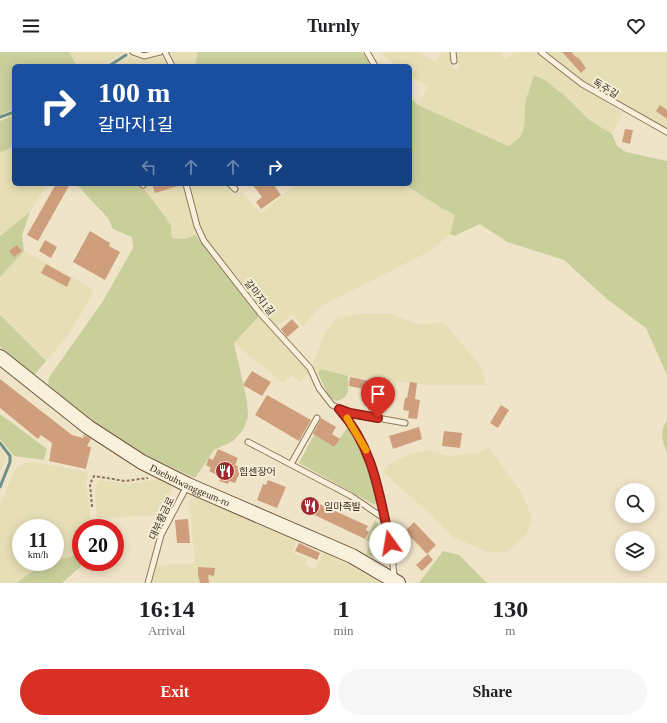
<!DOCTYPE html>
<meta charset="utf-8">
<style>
:root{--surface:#fff;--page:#f6f6f6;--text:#202124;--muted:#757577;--accent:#d93025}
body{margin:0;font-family:"Times New Roman","Noto Sans KR",serif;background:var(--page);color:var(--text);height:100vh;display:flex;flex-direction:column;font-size:15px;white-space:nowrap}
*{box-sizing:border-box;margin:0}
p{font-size:13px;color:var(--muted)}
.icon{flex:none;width:22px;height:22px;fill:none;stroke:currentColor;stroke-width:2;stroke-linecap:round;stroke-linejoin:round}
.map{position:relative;height:531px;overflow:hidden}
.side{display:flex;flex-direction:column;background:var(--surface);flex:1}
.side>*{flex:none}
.guide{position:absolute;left:12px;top:12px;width:400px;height:122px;border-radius:6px;box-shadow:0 2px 10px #0003;background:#1a4fa0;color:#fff;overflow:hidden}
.fabs{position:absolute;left:615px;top:431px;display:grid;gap:8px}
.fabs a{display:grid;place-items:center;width:40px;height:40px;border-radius:50%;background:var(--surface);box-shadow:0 2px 10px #0003;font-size:20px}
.speed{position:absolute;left:12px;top:467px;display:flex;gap:8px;font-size:20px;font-weight:700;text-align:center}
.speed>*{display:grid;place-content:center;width:52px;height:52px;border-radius:50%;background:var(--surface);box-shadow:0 2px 10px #0003;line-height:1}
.speed small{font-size:10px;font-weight:400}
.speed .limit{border:6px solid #d22;background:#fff;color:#111}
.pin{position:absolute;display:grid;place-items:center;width:34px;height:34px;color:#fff;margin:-41px -17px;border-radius:50% 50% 50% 0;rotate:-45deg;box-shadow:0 0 4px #0007}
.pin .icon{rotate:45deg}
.me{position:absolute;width:44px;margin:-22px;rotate:347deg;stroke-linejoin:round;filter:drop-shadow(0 0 3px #0008)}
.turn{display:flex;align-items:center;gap:14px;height:84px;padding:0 20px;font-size:18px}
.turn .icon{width:52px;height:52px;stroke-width:2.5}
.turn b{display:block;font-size:28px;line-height:34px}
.lanes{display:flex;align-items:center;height:38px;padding:0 20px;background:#0003;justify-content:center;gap:20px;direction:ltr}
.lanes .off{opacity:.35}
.eta{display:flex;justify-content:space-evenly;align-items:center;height:68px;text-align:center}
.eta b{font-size:24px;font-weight:700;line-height:28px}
.action{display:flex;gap:8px;margin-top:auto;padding:8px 20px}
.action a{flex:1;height:46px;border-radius:24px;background:var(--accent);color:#fff;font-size:16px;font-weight:700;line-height:46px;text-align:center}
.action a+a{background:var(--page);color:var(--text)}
header{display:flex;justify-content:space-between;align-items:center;height:52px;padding:0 20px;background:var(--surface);font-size:18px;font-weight:700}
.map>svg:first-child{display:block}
.farmland{fill:#e6deb5}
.green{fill:#c9cf9b}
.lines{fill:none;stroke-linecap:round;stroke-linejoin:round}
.stream{stroke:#6f938a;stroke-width:3}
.building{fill:#cf9f7d}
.service-casing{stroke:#8d765c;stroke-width:7}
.secondary-casing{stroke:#6f573f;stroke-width:16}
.path{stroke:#8d765c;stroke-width:2;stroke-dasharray:3 2;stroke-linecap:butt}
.service{stroke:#faf1dc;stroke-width:5}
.secondary{stroke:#faf1dc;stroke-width:14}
.route-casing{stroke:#8d1f18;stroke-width:10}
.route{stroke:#d93025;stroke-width:7}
.slow{stroke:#f59e0b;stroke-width:7}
.labels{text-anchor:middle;stroke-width:4;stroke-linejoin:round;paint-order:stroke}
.street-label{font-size:10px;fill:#3d2e20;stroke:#f7eed8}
.poi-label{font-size:10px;fill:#3d2e20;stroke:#f7eed8;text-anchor:start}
</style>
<header><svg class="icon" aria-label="menu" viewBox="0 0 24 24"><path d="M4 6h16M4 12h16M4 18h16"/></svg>Turnly<svg class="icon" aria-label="heart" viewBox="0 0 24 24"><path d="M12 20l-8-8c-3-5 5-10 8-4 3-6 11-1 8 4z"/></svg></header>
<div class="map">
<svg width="667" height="531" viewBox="0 0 667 531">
<rect width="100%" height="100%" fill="#f0e4c8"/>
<g class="farmland">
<path d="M69 0H124V1L103 14H77Z"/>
<path d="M170 0H198L195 14H174Z"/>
<path d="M380 0H419L435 10 442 0H450L453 16 459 18 456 0H500L506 7 514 0H535L559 16 577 32 623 61 612 82 589 68 565 44 545 28 526 65 524 79 517 90 508 94 418 53 428 35 410 23V14H396Z"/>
<path d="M546 0H667V76L653 70 586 31Z"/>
<path d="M128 5 143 8 162 5 166 7 169 14H113Z"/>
<path d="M14 94V132L47 133 30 160 0 184V101Z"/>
<path d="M148 132H183L196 183 185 187 172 186 171 174 143 137Z"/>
<path d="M189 132H225L234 143 241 138 261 162 295 132H404L440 155 456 163 450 182 430 199 319 255 303 275 293 262 277 274 260 256 209 191 200 176Z"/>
<path d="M24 199 91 236 93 242 68 283 46 309 0 263V225Z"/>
<path d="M358 262H391L419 273 443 270 480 313 486 333H424L348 324 321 317 318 321 313 311 324 282 337 265Z"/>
<path d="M259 264 310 320 300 330 292 323 283 331 234 291Z"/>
<path d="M0 396 6 406 0 420Z"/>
<path d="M489 396 523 443 532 466 527 482 505 501 485 499 453 485 429 461 383 420 390 412 409 402 427 398 449 404 476 401Z"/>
<path d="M35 410 88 420 86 430 90 464 94 476H81V502L55 509V476H21V510H52L30 520 17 531H0V455L14 418 25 411Z"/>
<path d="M158 427 171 432V437L161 463 97 466 95 436 99 428 130 432Z"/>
<path d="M194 444 297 488 292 500 307 507 305 513 315 517 324 500 382 531H152L156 513 195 512 189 449Z"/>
</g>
<g class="green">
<path d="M0 0H69L77 14H14V57L0 63Z"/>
<path d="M198 0H360L363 1 371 14H195Z"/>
<path d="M534 23 545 28 565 44 589 68 612 82 617 94 626 100 667 109V323L646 276 608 248 564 208 507 190 480 172 454 184 450 182 455 163 440 155 404 132H410V46L418 53 508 94C531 83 522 67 526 48 528 40 532 31 534 23Z"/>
<path d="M14 63V94L0 101V69Z"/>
<path d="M76 132H140L166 166 171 174 172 186 185 187 196 183 199 188 259 264 234 291 247 349 248 365 243 378 233 389 214 398 195 426 156 408 124 391 49 337 48 329 50 324 103 249 133 196 132 185 113 177 108 166Z"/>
<path d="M30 160 22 183 24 199 0 225V184Z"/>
<path d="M0 263 46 309 35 322H31L0 295Z"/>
<path d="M321 317 348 324C348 337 351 346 336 349L329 345 318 321Z"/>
<path d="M0 362 47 397 44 408 14 404 0 387Z"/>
<path d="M667 369V400C662 389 659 379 667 369Z"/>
<path d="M347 376 365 402 378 447 375 453 299 411 314 383 334 395Z"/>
<path d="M375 468C382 478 386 489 385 502L379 508 366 502 371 491 366 488Z"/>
<path d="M443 499 459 503 487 531H419Z"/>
<path d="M81 502V510H86L62 531H17C38 513 55 509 81 502Z"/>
</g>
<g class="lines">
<g class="stream">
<path d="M109 14 126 3"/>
<path d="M0 65 14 60"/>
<path d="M0 391 10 404V410L0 435"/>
</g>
</g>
<g class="building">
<path d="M562 0H571L577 6 578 5 586 16 581 21Z"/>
<path d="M660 53 667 58V67L656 59Z"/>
<path d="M625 77 633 78 630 92 622 90Z"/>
<path d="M56 132H70L38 189 27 183Z"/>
<path d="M152 132H178V134L155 141Z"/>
<path d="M252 132H273L281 143 261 157 256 150 262 145Z"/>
<path d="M90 179 110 191 109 194 120 200 105 228 73 210Z"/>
<path d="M45 188 57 195 51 206 39 199Z"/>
<path d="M17 193 22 199 14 205 9 199Z"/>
<path d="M46 212 71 226 67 235 41 221Z"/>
<path d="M292 267 299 275 287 285 281 277Z"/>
<path d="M252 319 271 330 262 344 243 333Z"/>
<path d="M350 325 385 332 380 360 368 358 370 342H367L368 338 349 334Z"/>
<path d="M0 327 72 383 83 386 84 383 91 387 87 394 91 395 86 417 49 409 52 391 41 383 38 387 0 356Z"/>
<path d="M410 330 417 331 415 347 420 348 417 367 408 366 409 359 403 358 405 346H407Z"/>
<path d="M267 343 311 368 299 389 255 363Z"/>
<path d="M501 353 509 358 498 376 490 371Z"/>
<path d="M321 366 336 375 332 382 340 387 334 395 313 382Z"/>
<path d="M419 375 422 387 393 397 389 384Z"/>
<path d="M444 379 462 381 460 396 442 394Z"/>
<path d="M218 397 238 406 235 413 242 416 235 431 229 429 228 432 219 429 221 425 209 419 211 416 206 413 209 406 213 408Z"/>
<path d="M268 428 286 435 277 456 257 448 263 432 266 433Z"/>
<path d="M311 448 368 474 366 478 369 480 365 487 306 459Z"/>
<path d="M188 467 190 491H177L175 468Z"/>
<path d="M414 470 436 493 427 502 405 479Z"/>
<path d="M299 491 320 501 317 508 295 499Z"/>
<path d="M428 502 433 508 422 519 416 513Z"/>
<path d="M198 515 215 516 214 524 208 523 209 531H200L198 522Z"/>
</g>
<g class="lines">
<defs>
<g id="service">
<path d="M133 0 144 4 160 0"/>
<path d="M165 0 172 14"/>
<path d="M367 0 375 14"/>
<path d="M453 0 454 9"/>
<path d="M541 0 582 32 667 80"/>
<path d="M186 132 197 174 204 189 260 261 310 316 319 336 332 353 350 361 405 371"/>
<path d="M230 132 235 137"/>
<path d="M143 133 144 132"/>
<path d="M340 358C366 388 373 416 382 454 388 478 393 501 394 526"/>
<path d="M248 390 351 444 385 467"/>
<path d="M291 412 317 366"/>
<path d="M148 531 161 483 187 434"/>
</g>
<g id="secondary">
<path id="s1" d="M0 305 88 375 142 410 188 433 352 504 398 531"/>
</g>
</defs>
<use href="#service" class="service-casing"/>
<use href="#secondary" class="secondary-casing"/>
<path class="path" d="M92 455 90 432 94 424 125 429 148 426"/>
<use href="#service" class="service"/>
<use href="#secondary" class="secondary"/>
</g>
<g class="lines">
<defs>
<path id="route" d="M378 366 350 361 339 357C374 396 379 442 390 491"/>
</defs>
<use href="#route" class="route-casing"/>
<use href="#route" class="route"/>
<path class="slow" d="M347 366 366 398"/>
</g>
<defs>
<symbol id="restaurant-disc" viewBox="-11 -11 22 22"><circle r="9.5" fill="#9e2a2b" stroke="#f7eed8"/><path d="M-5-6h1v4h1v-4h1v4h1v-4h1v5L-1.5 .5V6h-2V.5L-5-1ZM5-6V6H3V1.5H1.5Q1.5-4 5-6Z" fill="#fff"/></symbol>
</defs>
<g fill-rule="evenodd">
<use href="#restaurant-disc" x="214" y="408" width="22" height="22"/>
<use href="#restaurant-disc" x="299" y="443" width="22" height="22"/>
</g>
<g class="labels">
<g class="street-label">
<text transform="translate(606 36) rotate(31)" y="4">독주길</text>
<text transform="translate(260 245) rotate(52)" y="4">갈마지1길</text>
<text dy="4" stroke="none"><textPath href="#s1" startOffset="230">Daebuhwanggeum-ro</textPath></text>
<text transform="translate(161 466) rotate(-65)" y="4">대부황금로</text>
</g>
<g class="poi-label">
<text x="239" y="423">힘센장어</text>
<text x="324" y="458">일마족발</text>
</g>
</g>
</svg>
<div class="fabs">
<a><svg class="icon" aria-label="search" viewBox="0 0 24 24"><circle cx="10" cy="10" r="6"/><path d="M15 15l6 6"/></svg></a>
<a><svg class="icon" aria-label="layers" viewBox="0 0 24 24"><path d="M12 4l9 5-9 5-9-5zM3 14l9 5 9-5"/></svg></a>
</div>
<div class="speed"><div>11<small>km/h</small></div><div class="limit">20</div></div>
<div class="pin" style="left:378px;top:366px;background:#d93025"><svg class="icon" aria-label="arrive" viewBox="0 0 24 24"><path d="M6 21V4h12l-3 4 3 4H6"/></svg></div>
<svg class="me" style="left:390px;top:491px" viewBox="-20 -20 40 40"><circle r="19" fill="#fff"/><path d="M0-13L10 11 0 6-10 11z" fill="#d93025"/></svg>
<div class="guide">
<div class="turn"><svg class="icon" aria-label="right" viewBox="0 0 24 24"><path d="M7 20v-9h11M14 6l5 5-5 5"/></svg><div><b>100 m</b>갈마지1길</div></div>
<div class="lanes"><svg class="icon off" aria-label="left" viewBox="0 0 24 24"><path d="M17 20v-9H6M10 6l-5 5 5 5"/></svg><svg class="icon off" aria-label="ahead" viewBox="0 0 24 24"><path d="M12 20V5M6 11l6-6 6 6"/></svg><svg class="icon off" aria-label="ahead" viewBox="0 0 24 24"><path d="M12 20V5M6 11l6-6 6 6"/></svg><svg class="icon" aria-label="right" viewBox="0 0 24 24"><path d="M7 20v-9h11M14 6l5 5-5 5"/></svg></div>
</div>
</div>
<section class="side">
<div class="eta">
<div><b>16:14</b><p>Arrival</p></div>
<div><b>1</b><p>min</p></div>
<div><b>130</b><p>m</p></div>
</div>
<div class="action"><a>Exit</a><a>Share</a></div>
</section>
